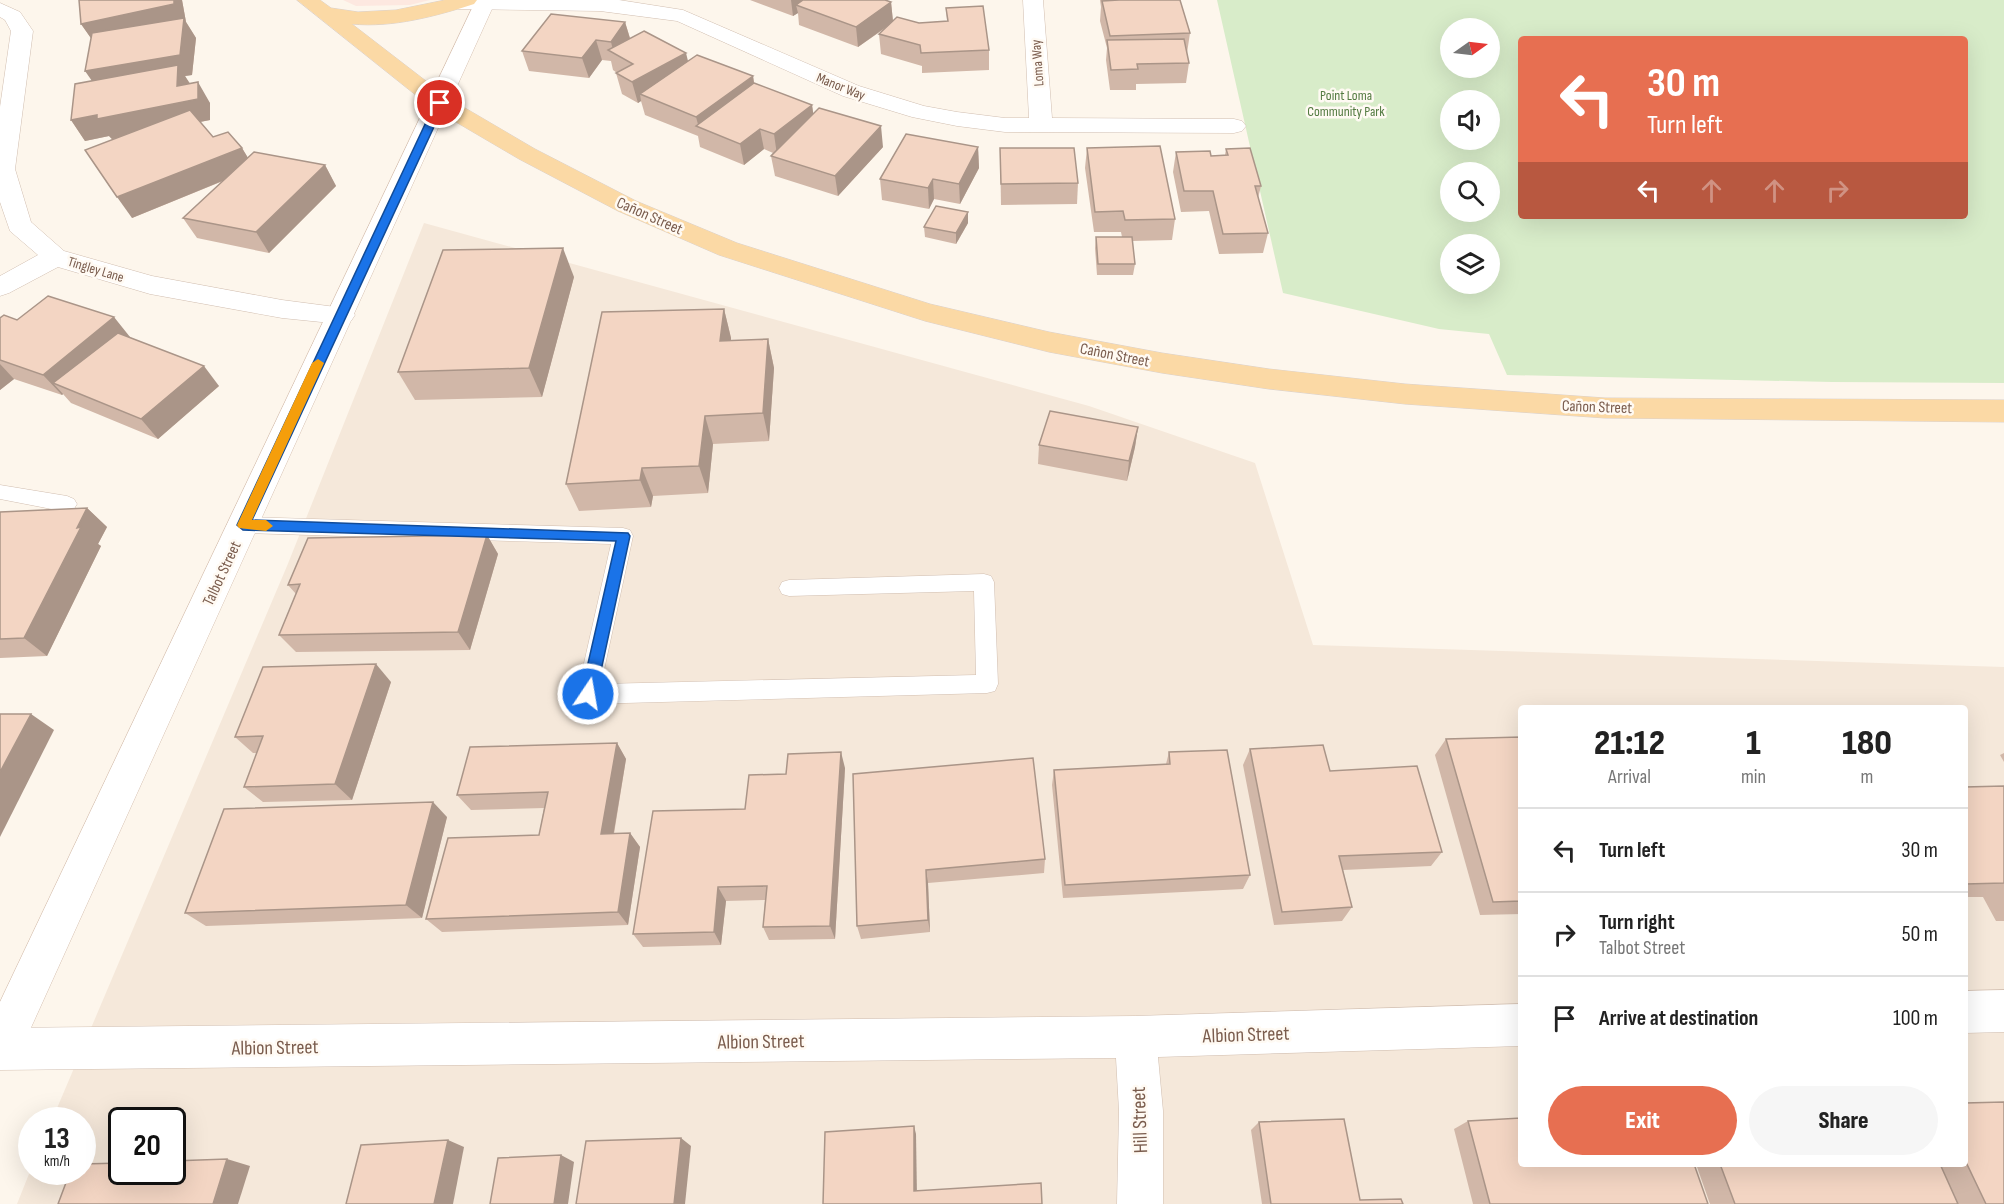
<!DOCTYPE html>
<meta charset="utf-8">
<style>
:root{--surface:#fff;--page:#f6f6f6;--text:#222;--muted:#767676;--line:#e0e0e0;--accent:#e76f51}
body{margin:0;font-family:"Sofia Sans Condensed",sans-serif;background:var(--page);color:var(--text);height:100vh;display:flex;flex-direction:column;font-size:22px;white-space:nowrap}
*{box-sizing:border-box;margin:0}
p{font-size:20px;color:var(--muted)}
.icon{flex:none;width:33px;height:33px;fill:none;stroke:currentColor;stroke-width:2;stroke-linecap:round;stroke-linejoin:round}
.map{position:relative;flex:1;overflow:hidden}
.drawer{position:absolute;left:1518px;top:705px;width:450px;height:462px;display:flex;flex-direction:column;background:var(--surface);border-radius:6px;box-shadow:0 6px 24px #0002}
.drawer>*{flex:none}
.hud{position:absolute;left:1518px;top:36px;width:450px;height:183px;border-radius:6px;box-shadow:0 6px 24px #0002;background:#e76f51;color:#fff;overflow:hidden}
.needle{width:39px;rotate:76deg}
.tools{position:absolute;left:1440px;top:18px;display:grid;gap:12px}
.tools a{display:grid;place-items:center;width:60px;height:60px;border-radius:50%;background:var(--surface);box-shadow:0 6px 24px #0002;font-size:30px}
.speed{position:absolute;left:18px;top:1107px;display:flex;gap:12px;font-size:30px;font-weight:700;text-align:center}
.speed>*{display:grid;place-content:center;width:78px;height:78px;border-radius:50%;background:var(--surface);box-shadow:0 6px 24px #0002;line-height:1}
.speed small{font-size:15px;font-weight:400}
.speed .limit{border:3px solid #111;border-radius:9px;background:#fff;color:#111}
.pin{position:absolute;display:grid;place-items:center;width:51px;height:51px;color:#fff;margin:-26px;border:3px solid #fff;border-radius:50%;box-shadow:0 2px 6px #0007}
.me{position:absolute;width:66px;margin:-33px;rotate:12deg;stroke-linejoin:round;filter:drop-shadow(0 0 4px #0008)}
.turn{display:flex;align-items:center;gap:21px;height:126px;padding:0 30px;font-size:27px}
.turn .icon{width:78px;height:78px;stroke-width:2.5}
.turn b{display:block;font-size:42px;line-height:51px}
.lanes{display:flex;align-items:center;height:57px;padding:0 30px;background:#0003;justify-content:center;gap:30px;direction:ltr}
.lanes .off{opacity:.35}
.eta{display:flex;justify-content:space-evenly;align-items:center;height:102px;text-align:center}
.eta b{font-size:36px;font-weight:800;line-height:42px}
.action{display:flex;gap:12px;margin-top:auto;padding:12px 30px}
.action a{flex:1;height:69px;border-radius:36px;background:var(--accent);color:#fff;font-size:24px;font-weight:800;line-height:69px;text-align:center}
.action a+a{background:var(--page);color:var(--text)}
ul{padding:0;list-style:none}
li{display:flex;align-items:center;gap:18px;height:84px;padding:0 30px;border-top:2px solid var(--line)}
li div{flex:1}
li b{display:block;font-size:22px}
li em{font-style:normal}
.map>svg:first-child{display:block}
.residential{fill:#f5e8da;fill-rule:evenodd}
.commercial{fill:#fde8e0}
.green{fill:#d8ecc9;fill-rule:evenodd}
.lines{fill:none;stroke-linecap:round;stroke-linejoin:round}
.service-casing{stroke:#d1beb0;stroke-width:1}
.minor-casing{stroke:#d1beb0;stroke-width:1}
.secondary-casing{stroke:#d6c0b0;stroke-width:1}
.primary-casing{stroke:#dad1cd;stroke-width:1}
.service{fill:#fff;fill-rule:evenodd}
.minor{fill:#fff;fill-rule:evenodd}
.secondary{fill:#fff;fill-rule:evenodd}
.primary{fill:#fbd9a5;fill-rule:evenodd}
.wall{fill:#d1b7a8}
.shaded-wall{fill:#aa9588}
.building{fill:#f3d5c3;stroke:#aa9588;stroke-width:1.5}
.route{fill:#1a73e8;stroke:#114b97;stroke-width:1.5}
.slow{fill:#f59e0b}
.labels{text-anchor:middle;stroke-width:5;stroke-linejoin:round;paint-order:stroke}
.far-street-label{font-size:14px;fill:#7a5c4d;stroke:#fffaf3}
.far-park-label{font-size:14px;fill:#537a41;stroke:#fffaf3}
.street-label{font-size:16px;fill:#7a5c4d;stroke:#fffaf3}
.near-street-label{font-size:20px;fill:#7a5c4d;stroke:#fffaf3}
</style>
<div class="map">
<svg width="2004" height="1204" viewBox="0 0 2004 1204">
<rect width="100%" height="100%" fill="#fdf6ec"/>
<path class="residential" d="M424 223 1089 406 1255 463 1313 645 2004 667V1204H17L31 1169 32 1172H82V1120H52L287 566ZM1521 708H1965V1164H1521ZM122 1120H172V1172H122Z"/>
<path class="commercial" d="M343 0H430L410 5 356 6Z"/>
<path class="green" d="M1217 0H2004V383L1832 382 1507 375 1489 334 1439 329 1283 293ZM1450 28H1490V68H1450ZM1521 39H1965V216H1521ZM1450 100H1490V140H1450ZM1450 172H1490V212H1450ZM1450 244H1490V284H1450Z"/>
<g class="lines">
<defs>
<g id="service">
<path d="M0 485 67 496 74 499 77 504 74 509 67 512 0 499Z"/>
<path d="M243 517 623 528 630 530 633 536 601 684 976 675 974 591 789 596 782 594 779 588 782 582 789 580 984 574 991 576 994 582 998 684 995 691 987 693 588 704 580 701 577 694 611 544 243 533 236 531 233 525 236 519Z"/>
</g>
<g id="minor">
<path d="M451 0H619L683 10 859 86 924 106 957 112 1005 118H1029L1023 0H1043L1052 118 1234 119 1242 121 1246 126 1242 131 1234 133 1005 132 957 126 912 117 843 96 677 21 600 11 459 9 452 7 449 3Z"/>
<path d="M0 3 20 12 33 31 15 169 31 222 64 251 152 276 282 300 351 309 355 315 351 321 341 324 282 318 150 294 58 267 9 293 0 296V276L38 255 10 231 0 202V107L11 31 5 20 0 17Z"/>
<path d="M2004 990V1032L1965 1033V991Z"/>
<path d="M1521 1004V1046L1158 1057 1163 1111V1204H1117L1119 1111 1116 1058 0 1070V1028L1135 1016Z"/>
</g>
<path id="secondary" d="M476 0H496L15 1063 0 1069V1002Z"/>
<path id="primary" d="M297 0H320L331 8 358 12 396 10 445 0H477L474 4C436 16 393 28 352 24L448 98 535 149 636 201 737 243 930 304 1049 332 1162 353 1269 369 1405 384 1605 398 2004 400V422L1605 418 1405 404 1269 389 1162 373 1049 352 925 321 719 255 618 211 519 159 432 108Z"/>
</defs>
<use href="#service" class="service-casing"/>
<use href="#minor" class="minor-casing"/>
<use href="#secondary" class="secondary-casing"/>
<use href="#primary" class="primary-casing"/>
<use href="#service" class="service"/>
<use href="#minor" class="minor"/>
<use href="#secondary" class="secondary"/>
<use href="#primary" class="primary"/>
</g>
<g class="wall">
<path d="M79 0H182L186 22 196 38 192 75 185 76 189 84 210 103V120L200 122 213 137 242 148 248 158 325 165 336 186 269 253 197 238 183 218 223 181 132 218 115 139H112L109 136 85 141 71 120 92 81 91 38 81 24Z"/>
<path d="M750 0H885L891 2 893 21 919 23 947 21 946 8 989 50V70L922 73V66L881 54 879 34 884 29 858 47 799 25 798 13 793 16Z"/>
<path d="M1100 0H1180L1190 33 1187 53 1189 63 1186 83 1136 84V90H1110L1106 60 1107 48 1100 21 1101 7Z"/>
<path d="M625 22 630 38 688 61 753 76 754 83 812 105 813 114 883 147 838 196 775 176 771 156 773 153 764 149 744 165 700 147 698 136 645 115 641 101 638 103 622 94 616 73H617L613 70 611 61 602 60 589 78 529 71 522 51Z"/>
<path d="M978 147 979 168 960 204 934 199 929 209 882 200 880 179Z"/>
<path d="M1000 148 1078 183 1077 204 1001 205Z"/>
<path d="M1087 148 1175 219 1172 240 1132 241 1135 264 1133 275H1097L1095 248 1096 237H1122L1121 232H1094L1085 168Z"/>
<path d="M1226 149 1261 186 1258 198 1268 233 1263 253 1219 254 1209 211 1181 212 1173 172 1176 152 1211 156 1225 155Z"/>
<path d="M968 223 956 244 925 237 924 227Z"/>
<path d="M574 277 542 397 415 400 398 372Z"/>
<path d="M724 309 731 338V341L768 339 774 368 769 441 713 444 708 493 653 496 651 507 579 511 566 484Z"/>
<path d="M0 318 17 320 130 337 219 386 158 439 71 403 63 394 62 395 14 379 0 390Z"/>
<path d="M1138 427 1135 447 1127 481 1038 464 1039 445Z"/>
<path d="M87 508 107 527 98 544 101 546 47 656 0 658V512Z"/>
<path d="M487 535 498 554 470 650 296 652 279 635 296 594 288 585Z"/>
<path d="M391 682 352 800 263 802 244 787 257 753H253L235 737Z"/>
<path d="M1521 737V914L1480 915 1435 755 1446 739Z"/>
<path d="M617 743 626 759 614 834 630 833 640 847 628 925 442 932 426 919 539 835 544 808 471 810 457 795Z"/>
<path d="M1250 749 1330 771 1442 852 1431 866 1343 870 1352 907 1342 921 1274 925 1243 765Z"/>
<path d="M1169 752 1250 875 1243 889 1063 898 1052 785 1054 770 1166 764Z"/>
<path d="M2004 753V762L2000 755Z"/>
<path d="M845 768 835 939 769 940 763 927 765 900 726 901 721 945 643 947 633 934 745 809 786 774Z"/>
<path d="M853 774 1045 859 1044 873 928 883 930 932 861 939 857 926Z"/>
<path d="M2004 786V921H1996L1983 897H1965V787Z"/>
<path d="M447 817 422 918 206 926 185 913Z"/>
<path d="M1965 1103 2004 1204H1710L1696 1164H1965Z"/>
<path d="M1468 1121 1521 1164 1708 1204H1473L1454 1129Z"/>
<path d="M1259 1122 1360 1200 1403 1204H1262L1251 1130Z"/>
</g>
<g class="shaded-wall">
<path d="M174 0H182L186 22 196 38 192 75 185 76 191 85 198 82 210 103V120L112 139 109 136 85 141 71 120 99 91 85 71 95 44 81 24Z"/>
<path d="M791 0H817L796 5 798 13 793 16Z"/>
<path d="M891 2 893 22 858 47 856 27Z"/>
<path d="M625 22 631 42 614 54 611 42Z"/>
<path d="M596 40 602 60 589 78 582 58Z"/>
<path d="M686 53 691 73 640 94 641 101 638 103 632 82Z"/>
<path d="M753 76 756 97 699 128 696 117Z"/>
<path d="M812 105 815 125 777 155 774 134Z"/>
<path d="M881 126 883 147 838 196 835 176Z"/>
<path d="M760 129 764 149 744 165 740 144Z"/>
<path d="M978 147 979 168 960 204 959 184Z"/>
<path d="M242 148 254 168 132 218 117 197Z"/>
<path d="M325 165 336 186 269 253 256 232Z"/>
<path d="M933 179 934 199 929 209 928 188Z"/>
<path d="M968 212V223L956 244V233Z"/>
<path d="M563 248 574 277 542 397 529 368Z"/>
<path d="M724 309 731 338 728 370 720 341Z"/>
<path d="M114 317 130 337 53 383 63 394 62 395 43 375Z"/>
<path d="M768 339 774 368 769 441 763 413Z"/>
<path d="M0 364 14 379 0 390Z"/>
<path d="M204 366 219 386 158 439 141 419Z"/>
<path d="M705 416 713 444 708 493 699 466Z"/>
<path d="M1138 427 1135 447 1127 481 1129 461Z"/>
<path d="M642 468 653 496 651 507 640 480Z"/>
<path d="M87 508 107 527 98 544 101 546 47 656 24 638 77 528Z"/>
<path d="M487 535 498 554 470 650 458 632Z"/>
<path d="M376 664 391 682 352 800 335 784Z"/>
<path d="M31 714 54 730 0 837V772Z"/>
<path d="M617 743 626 759 611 849 601 834Z"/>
<path d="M841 752 845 768 835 939 830 926Z"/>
<path d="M433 802 447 817 422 918 406 905Z"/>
<path d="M630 833 640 847 628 925 618 912Z"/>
<path d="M926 870 928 883 930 932 928 920Z"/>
<path d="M718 887 726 901 721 945 714 932Z"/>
<path d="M914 1126 916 1134 917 1197 914 1191Z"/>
<path d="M681 1138 691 1146 685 1204H674Z"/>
<path d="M448 1140 464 1147 453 1204H434Z"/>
<path d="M561 1155 574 1162 568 1204H554Z"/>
<path d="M227 1159 250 1166 238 1204H213Z"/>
</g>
<g class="building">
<path d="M79 0H174V4L81 24Z"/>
<path d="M803 0H885L891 2 856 27 796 5Z"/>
<path d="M1119 0H1180L1190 33 1110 36 1102 1Z"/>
<path d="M983 6 989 50 921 53 920 45 879 34 897 17 919 23 948 21 946 8Z"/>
<path d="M551 14 625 22 611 42 596 40 582 58 522 51Z"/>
<path d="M184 18 180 55 85 71 92 33Z"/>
<path d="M644 31 686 53 632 82 616 73 633 64 608 50Z"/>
<path d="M1184 39 1189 63 1137 64 1138 69 1111 70 1107 40Z"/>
<path d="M697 55 753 76 696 117 640 94Z"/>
<path d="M178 65 177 86 198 82V99L97 119V115L71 120 75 84Z"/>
<path d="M754 83 812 105 774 134 760 129 740 144 696 126Z"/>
<path d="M819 108 881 126 835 176 771 156Z"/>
<path d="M190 110 213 137 228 132 242 148 117 197 85 150Z"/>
<path d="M906 134 978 147 959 184 933 179 928 188 880 179Z"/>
<path d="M1160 146 1175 219 1125 220 1123 211 1095 212 1087 148Z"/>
<path d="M1000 148H1074L1078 183 1001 184Z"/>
<path d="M1250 148 1261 186H1255L1268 233 1223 234 1213 191H1184L1176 152 1210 151 1211 156 1228 155 1226 149Z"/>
<path d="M254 152 325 165 256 232 183 218Z"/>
<path d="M936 206 968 212 956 233 924 227Z"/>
<path d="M1096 237H1132L1135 264H1098Z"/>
<path d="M563 248 529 368 398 372 443 250Z"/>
<path d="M48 296 114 317 43 375 0 360V318L4 315 17 320Z"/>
<path d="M724 309 720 341 768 339 763 413 705 416 699 466 642 468 640 480 566 484 602 312Z"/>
<path d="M118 333 204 366 141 419 53 383Z"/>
<path d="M1050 411 1138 427 1129 461 1039 445Z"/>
<path d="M87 508 77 528 81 527 24 638 0 639V512Z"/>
<path d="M487 535 458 632 279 635 300 584 288 585 308 538Z"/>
<path d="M376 664 335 784 244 787 263 736 235 737 263 667Z"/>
<path d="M0 714H31L0 772Z"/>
<path d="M1521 737V901L1493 902 1446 739Z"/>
<path d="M617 743 601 834 630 833 618 912 426 919 448 838 539 835 548 792 457 795 470 747Z"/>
<path d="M1323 745 1330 771 1417 766 1442 852 1339 856 1352 907 1282 912 1250 749Z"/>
<path d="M1227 750 1250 875 1065 885 1054 770 1170 764 1169 752Z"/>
<path d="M841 752 830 926 763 927 767 886 718 887 714 932 633 934 653 811 745 809 749 775 786 774 788 754Z"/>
<path d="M1033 758 1045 859 926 870 928 920 857 926 853 774Z"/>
<path d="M2004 786V883L1965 884V787Z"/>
<path d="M433 802 406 905 185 913 224 809Z"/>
<path d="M2004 1102V1204H1986L1965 1160V1103Z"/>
<path d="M1521 1118V1164H1694L1708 1204H1490L1468 1121Z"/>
<path d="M1344 1119 1360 1200 1401 1199 1403 1204H1271L1259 1122Z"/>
<path d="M914 1126V1191L1041 1183 1042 1204H823L825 1132Z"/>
<path d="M681 1138 674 1204H576L586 1141Z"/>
<path d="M448 1140 434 1204H346L361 1145Z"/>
<path d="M561 1155 554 1204H490L498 1158Z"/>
<path d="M227 1159 213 1204H58L70 1172H82V1164L122 1163V1172H172V1161Z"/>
<path d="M1720 1164H1940L1958 1204H1735Z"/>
</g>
<path class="route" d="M440 100 445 103 252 520 628 533 630 536 596 694 593 698 588 700 583 698 581 694 616 541 243 530 237 525 435 103Z"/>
<path class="slow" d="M318 359 324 363 252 520H266L273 526 266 531 239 528 237 525 312 363Z"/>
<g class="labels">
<g class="far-street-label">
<text transform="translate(1037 63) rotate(-94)" y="5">Loma Way</text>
<text transform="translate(841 86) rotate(22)" y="5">Manor Way</text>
<text transform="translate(96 269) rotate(17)" y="5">Tingley Lane</text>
</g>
<g class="far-park-label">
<text x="1346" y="100">Point Loma<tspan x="1346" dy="16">Community Park</tspan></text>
</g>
<g class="street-label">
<text transform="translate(650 215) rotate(24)" y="6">Cañon Street</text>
<text transform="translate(1115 354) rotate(11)" y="6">Cañon Street</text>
<text transform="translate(1597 406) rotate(2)" y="6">Cañon Street</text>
<text transform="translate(221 573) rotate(-65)" y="6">Talbot Street</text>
</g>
<g class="near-street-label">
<text transform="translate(1246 1034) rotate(-2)" y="7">Albion Street</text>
<text transform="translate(761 1041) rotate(-1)" y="7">Albion Street</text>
<text transform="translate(275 1047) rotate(-1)" y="7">Albion Street</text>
<text transform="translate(1139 1120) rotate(-92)" y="7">Hill Street</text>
</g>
</g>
</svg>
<div class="tools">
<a><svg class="needle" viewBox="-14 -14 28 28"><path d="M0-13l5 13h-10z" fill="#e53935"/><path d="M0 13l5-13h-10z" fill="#767676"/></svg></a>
<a><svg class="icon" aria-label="sound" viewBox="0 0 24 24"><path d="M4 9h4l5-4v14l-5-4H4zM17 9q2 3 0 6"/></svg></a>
<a><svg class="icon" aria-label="search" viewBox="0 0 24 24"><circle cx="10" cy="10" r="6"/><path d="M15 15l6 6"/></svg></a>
<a><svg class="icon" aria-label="layers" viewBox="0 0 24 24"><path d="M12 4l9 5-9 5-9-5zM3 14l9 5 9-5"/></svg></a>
</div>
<div class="speed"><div>13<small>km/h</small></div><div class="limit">20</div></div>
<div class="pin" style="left:440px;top:103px;background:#d93025"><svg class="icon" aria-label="arrive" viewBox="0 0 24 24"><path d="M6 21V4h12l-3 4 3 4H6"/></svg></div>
<svg class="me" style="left:588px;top:694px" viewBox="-20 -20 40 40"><circle r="17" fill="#1a73e8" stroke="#fff" stroke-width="3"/><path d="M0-11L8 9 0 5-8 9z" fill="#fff"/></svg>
<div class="hud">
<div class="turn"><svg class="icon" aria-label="left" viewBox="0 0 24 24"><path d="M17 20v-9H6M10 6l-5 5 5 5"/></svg><div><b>30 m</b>Turn left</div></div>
<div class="lanes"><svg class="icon" aria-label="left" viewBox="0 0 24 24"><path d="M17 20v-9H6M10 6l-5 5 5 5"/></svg><svg class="icon off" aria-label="ahead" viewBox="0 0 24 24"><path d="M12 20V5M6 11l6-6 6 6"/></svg><svg class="icon off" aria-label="ahead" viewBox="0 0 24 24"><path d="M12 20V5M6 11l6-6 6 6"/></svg><svg class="icon off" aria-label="right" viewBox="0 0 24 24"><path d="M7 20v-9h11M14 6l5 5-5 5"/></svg></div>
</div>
<section class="drawer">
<div class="eta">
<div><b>21:12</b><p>Arrival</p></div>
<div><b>1</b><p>min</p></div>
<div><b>180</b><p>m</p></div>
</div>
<ul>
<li><svg class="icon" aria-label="left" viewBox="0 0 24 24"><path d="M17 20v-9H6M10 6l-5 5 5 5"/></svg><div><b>Turn left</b></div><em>30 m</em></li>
<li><svg class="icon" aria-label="right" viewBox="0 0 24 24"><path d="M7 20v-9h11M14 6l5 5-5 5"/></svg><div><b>Turn right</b><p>Talbot Street</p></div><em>50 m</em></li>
<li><svg class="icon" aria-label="arrive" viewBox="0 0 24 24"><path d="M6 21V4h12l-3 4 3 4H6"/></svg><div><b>Arrive at destination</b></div><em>100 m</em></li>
</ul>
<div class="action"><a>Exit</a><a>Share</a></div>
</section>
</div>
